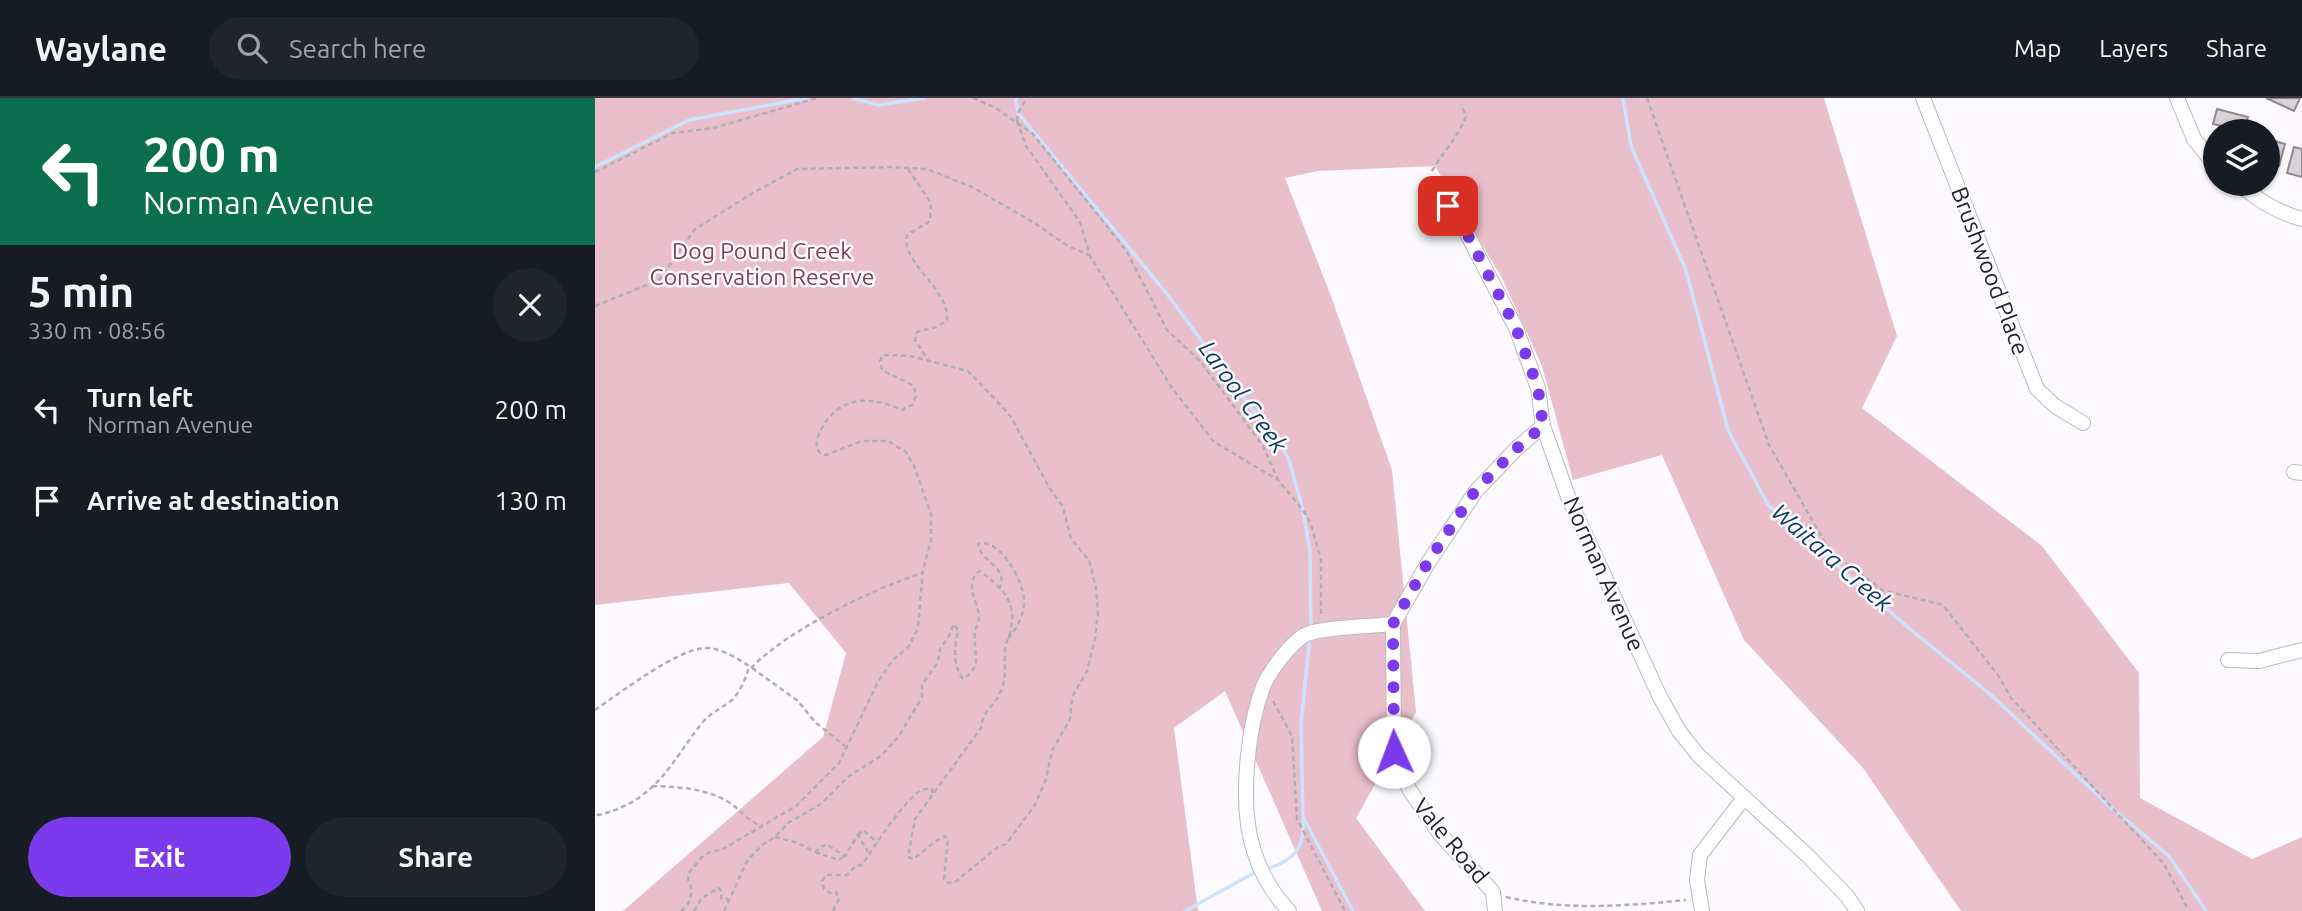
<!DOCTYPE html>
<meta charset="utf-8">
<style>
:root{--surface:#171b24;--page:#20242c;--text:#f1f3f6;--muted:#9ea1a6;--line:#363941;--accent:#7c3aed}
body{margin:0;font-family:Ubuntu,sans-serif;background:var(--page);color:var(--text);height:100vh;display:flex;flex-direction:column;font-size:26px;white-space:nowrap}
*{box-sizing:border-box;margin:0}
p{font-size:23px;color:var(--muted)}
.icon{flex:none;width:38px;height:38px;fill:none;stroke:currentColor;stroke-width:2;stroke-linecap:round;stroke-linejoin:round}
.map{position:relative;flex:1;overflow:hidden}
.sheet{display:flex;flex-direction:column;background:var(--surface);width:595px}
.sheet>*{flex:none}
.banner{background:#0b6e4f;color:#fff;overflow:hidden}
.tools{position:absolute;left:1608px;top:21px;display:grid;gap:14px}
.tools a{display:grid;place-items:center;width:77px;height:77px;border-radius:50%;background:var(--surface);box-shadow:0 2px 5px #0004;font-size:35px}
.pin{position:absolute;display:grid;place-items:center;width:60px;height:60px;color:#fff;margin:-30px;border-radius:14px;box-shadow:0 4px 10px #0006}
.me{position:absolute;width:77px;margin:-38px;rotate:358deg;stroke-linejoin:round;filter:drop-shadow(0 0 5px #0008)}
.turn{display:flex;align-items:center;gap:24px;height:147px;padding:0 28px;font-size:32px}
.turn .icon{width:91px;height:91px;stroke-width:2.5}
.turn b{display:block;font-size:49px;line-height:60px}
.round{display:grid;place-items:center;flex:none;width:74px;height:74px;border-radius:37px;background:var(--page)}
.summary{display:flex;align-items:center;justify-content:space-between;height:119px;padding:0 28px}
h1{font-size:42px;font-weight:700;line-height:52px}
.button{display:flex;gap:14px;margin-top:auto;padding:14px 28px}
.button a{flex:1;height:80px;border-radius:42px;background:var(--accent);color:#fff;font-size:28px;font-weight:700;line-height:80px;text-align:center}
.button a+a{background:var(--page);color:var(--text)}
ul{padding:0;list-style:none}
li{display:flex;align-items:center;gap:21px;height:91px;padding:0 28px}
li div{flex:1}
li b{display:block;font-size:26px}
li em{font-style:normal}
header{display:flex;align-items:center;gap:42px;box-sizing:border-box;height:98px;padding:0 35px;background:var(--surface);border-bottom:2px solid var(--line)}
header strong{font-size:33px}
nav{display:flex;gap:38px;margin-inline-start:auto;font-size:24px}
.search{width:490px;height:63px;background:var(--page);display:flex;align-items:center;gap:18px;box-sizing:border-box;padding:0 24px;border-radius:38px;color:var(--muted);font-size:26px}
main{display:flex;flex:1;min-height:0}
.map>svg:first-child{display:block}
.green{fill:#eabfcc}
.lines{fill:none;stroke-linecap:round;stroke-linejoin:round}
.stream{stroke:#cbe3fd;stroke-width:3.5}
.building{fill:#d8d3d7;stroke:#8e8a8e;stroke-width:2}
.minor-casing{stroke:#bbb9be;stroke-width:16}
.path{stroke:#b0aeb2;stroke-width:2.5;stroke-dasharray:5 3.5;stroke-linecap:butt}
.minor{stroke:#fff;stroke-width:14}
.route{stroke:#7c3aed;stroke-width:12;stroke-dasharray:0 21.6}
.labels{text-anchor:middle;stroke-width:5;stroke-linejoin:round;paint-order:stroke}
.park-label{font-size:23px;fill:#7c4157;stroke:#fcfaff}
.street-label{font-size:23px;fill:#232224;stroke:#fcfaff}
.water-label{font-size:24px;font-style:italic;fill:#09385f;stroke:#fcfaff}
</style>
<header>
<strong>Waylane</strong>
<div class="search"><svg class="icon" aria-label="search" viewBox="0 0 24 24"><circle cx="10" cy="10" r="6"/><path d="M15 15l6 6"/></svg>Search here</div>
<nav><a>Map</a><a>Layers</a><a>Share</a></nav>
</header>
<main>
<section class="sheet">
<div class="banner">
<div class="turn"><svg class="icon" aria-label="left" viewBox="0 0 24 24"><path d="M17 20v-9H6M10 6l-5 5 5 5"/></svg><div><b>200 m</b>Norman Avenue</div></div>
</div>
<div class="summary"><div><h1>5 min</h1><p>330 m · 08:56</p></div><a class="round"><svg class="icon" aria-label="close" viewBox="0 0 24 24"><path d="M6 6l12 12M18 6L6 18"/></svg></a></div>
<ul>
<li><svg class="icon" aria-label="left" viewBox="0 0 24 24"><path d="M17 20v-9H6M10 6l-5 5 5 5"/></svg><div><b>Turn left</b><p>Norman Avenue</p></div><em>200 m</em></li>
<li><svg class="icon" aria-label="arrive" viewBox="0 0 24 24"><path d="M6 21V4h12l-3 4 3 4H6"/></svg><div><b>Arrive at destination</b></div><em>130 m</em></li>
</ul>
<div class="button"><a>Exit</a><a>Share</a></div>
</section>
<div class="map">
<svg width="1707" height="813" viewBox="0 0 1707 813">
<rect width="100%" height="100%" fill="#fcfaff"/>
<path class="green" d="M0 0H1229L1302 238 1267 310 1447 448 1544 575 1545 700 1657 761 1707 739V813H1366L1268 670 1149 542 1067 357 978 382 947 268 907 180 840 68 723 73 690 80 737 201 797 372 821 614 761 720 830 813H727L630 593 579 630 603 813H28L228 639 251 555 194 485 0 507Z"/>
<g class="lines">
<g class="stream">
<path d="M257 0 284 7 330 0"/>
<path d="M421 0 423 15 572 196 693 359 708 412 715 453 716 530"/>
<path d="M1028 0 1036 48 1091 172 1133 332 1173 407 1315 531 1395 596 1512 706 1574 758 1611 813"/>
<path d="M0 69 94 22 212 0"/>
<path d="M715 538 706 626 708 719 758 813"/>
<path d="M672 771C697 763 710 751 708 723"/>
<path d="M590 813 659 775"/>
</g>
</g>
<g class="building">
<path d="M1671 0H1705L1699 13Z"/>
<path d="M1622 11 1653 19 1649 33 1618 26Z"/>
<path d="M1673 41 1690 46 1684 68 1673 65Z"/>
<path d="M1699 49 1707 51V79L1692 75Z"/>
</g>
<g class="lines">
<defs>
<g id="minor">
<path d="M1328 0 1442 291 1460 308 1488 325"/>
<path d="M1582 0 1599 41 1620 67"/>
<path d="M1643 86C1664 102 1681 114 1707 121"/>
<path d="M837 87 869 130 921 230 943 290 948 328 974 401 1065 599 1084 633 1104 658 1213 758 1252 798 1262 813"/>
<path d="M1699 374 1707 375"/>
<path d="M1633 562 1664 563 1707 552"/>
<path d="M694 813C678 796 666 776 659 753 644 709 652 632 668 589 675 572 693 549 708 538 721 529 779 528 798 526"/>
<path d="M900 813 898 794 845 736 814 691 799 655 798 526 833 465 881 393 921 351 948 328"/>
<path d="M1107 813 1102 782 1105 757 1149 700"/>
</g>
</defs>
<use href="#minor" class="minor-casing"/>
<g class="path">
<path d="M378 0 399 9 437 35 503 117 532 154 572 232 605 263 637 306 668 348 683 382"/>
<path d="M1052 0 1174 347 1235 453 1287 492 1348 507 1405 580 1416 600 1569 766 1594 813"/>
<path d="M422 23 431 48 485 124 495 158 577 290 619 344 683 382 708 412 716 426 726 462V518"/>
<path d="M422 23 423 15 432 0"/>
<path d="M313 71 336 105 335 123 312 137C305 165 355 190 352 223L341 229 322 234 320 242 333 262"/>
<path d="M837 73C848 54 864 38 871 18L866 7"/>
<path d="M0 74 78 35 119 30 222 0"/>
<path d="M0 208 64 182 100 131 156 96 202 71 298 69 332 71 377 89 438 124 473 148 494 157"/>
<path d="M404 491C415 469 387 466 383 446 405 439 428 483 429 501 430 515 422 532 412 541"/>
<path d="M156 570C194 531 276 492 327 475"/>
<path d="M157 570 203 603 220 624 250 648"/>
<path d="M678 603 697 638 702 721 750 813"/>
<path d="M0 612C25 595 81 552 109 550 124 549 142 560 154 568 151 580 146 592 137 602 128 610 117 613 107 625 74 667 62 702 4 717L0 716"/>
<path d="M57 688C83 689 109 690 132 703 146 711 152 724 168 728"/>
<path d="M263 737 268 732 283 745"/>
<path d="M180 739 203 745 220 754 231 746 250 758 263 737 273 754"/>
<path d="M220 754 244 762 249 758"/>
<path d="M911 799C970 813 1031 808 1091 802"/>
<path d="M86 813 92 808 95 802 97 792 93 781 94 775 106 760 113 755 128 751 201 708 244 665 283 584 298 562 314 548 323 530 328 471 336 443V416L319 368 311 354 293 343H267L231 357 226 356 222 351C221 342 223 337 227 330 245 297 276 298 307 312L317 307 321 298 319 288 287 272 285 263 288 257 315 258 373 273 401 302 416 319 455 391 468 409 476 441 494 462 501 490 503 515 500 540 492 573 477 599 475 621 457 653 451 681 440 707 411 746 403 749 360 784 353 785 349 781 353 741 350 738C343 741 325 755 319 761L313 759 320 721 386 630C388 611 400 608 406 593 412 579 409 566 410 551 411 543 415 538 416 530 422 503 406 489 385 473L380 476C372 496 382 500 384 519 384 525 380 530 380 535 378 557 389 567 368 581 357 567 360 548 363 532L359 526 354 538 345 551 343 564 327 587V599L304 638 286 658 254 678 226 706 193 725 180 739 167 747 152 763 129 813"/>
<path d="M99 813 107 800 123 790 127 793 126 800 133 801"/>
<path d="M238 813 244 801 241 794 235 795 229 791 227 783 231 777H252L260 769 268 766C277 751 312 699 326 692 328 691 334 691 337 691L338 696"/>
</g>
<use href="#minor" class="minor"/>
</g>
<g class="lines">
<path class="route" d="M799 654 798 526 833 464 880 393 921 351 948 328 943 290 921 230 869 130 853 108"/>
</g>
<g class="labels">
<g class="park-label">
<text x="167" y="161">Dog Pound Creek<tspan x="167" dy="26">Conservation Reserve</tspan></text>
</g>
<g class="street-label">
<text transform="translate(1395 173) rotate(69)" y="8">Brushwood Place</text>
<text transform="translate(1009 476) rotate(66)" y="8">Norman Avenue</text>
<text transform="translate(856 743) rotate(50)" y="8">Vale Road</text>
</g>
<g class="water-label">
<text transform="translate(648 299) rotate(54)" y="8">Larool Creek</text>
<text transform="translate(1237 460) rotate(41)" y="8">Waitara Creek</text>
</g>
</g>
</svg>
<div class="tools">
<a><svg class="icon" aria-label="layers" viewBox="0 0 24 24"><path d="M12 4l9 5-9 5-9-5zM3 14l9 5 9-5"/></svg></a>
</div>
<div class="pin" style="left:853px;top:108px;background:#d93025"><svg class="icon" aria-label="arrive" viewBox="0 0 24 24"><path d="M6 21V4h12l-3 4 3 4H6"/></svg></div>
<svg class="me" style="left:799px;top:654px" viewBox="-20 -20 40 40"><circle r="19" fill="#fff"/><path d="M0-13L10 11 0 6-10 11z" fill="#7c3aed"/></svg>
</div>
</main>
